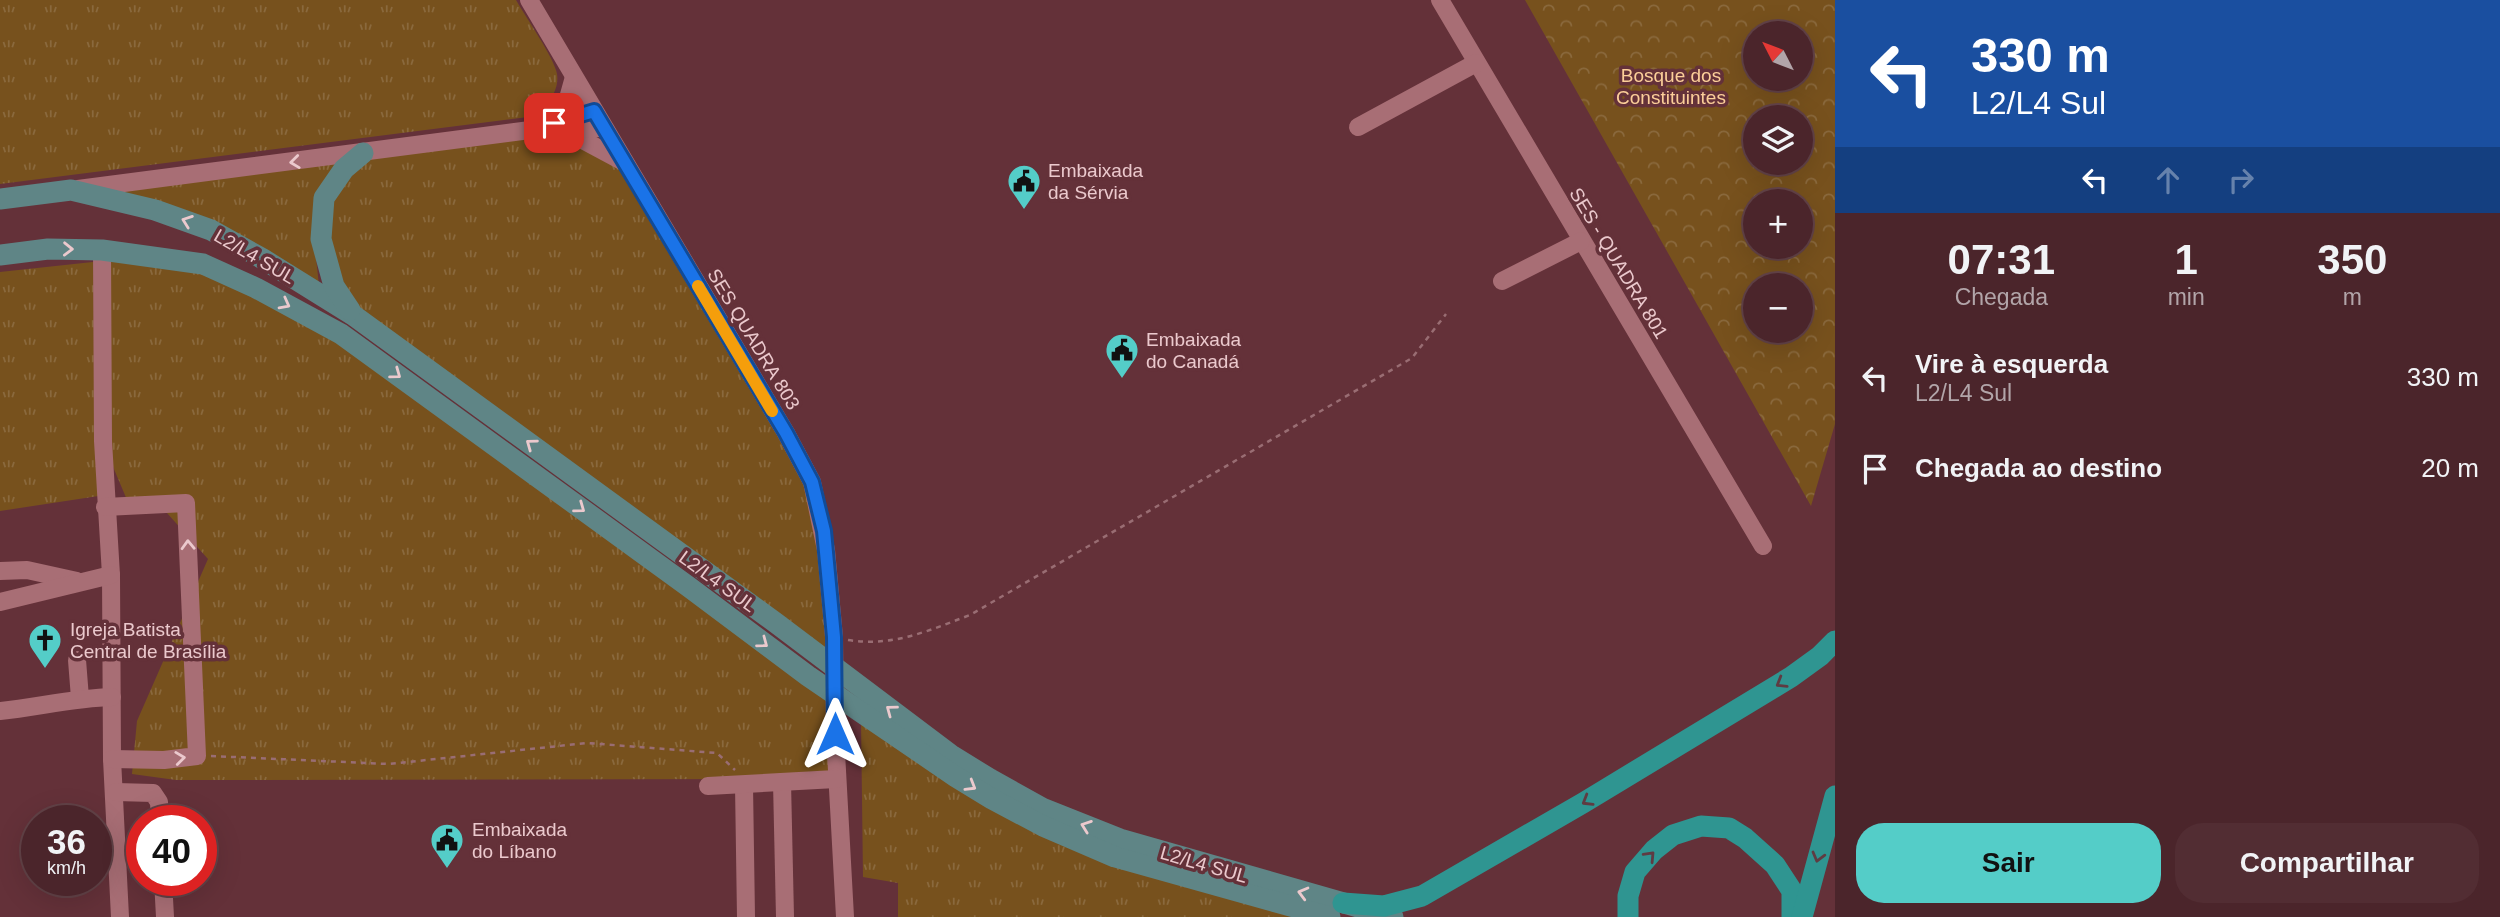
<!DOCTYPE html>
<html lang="pt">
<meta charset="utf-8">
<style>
:root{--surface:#4b252b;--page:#522d33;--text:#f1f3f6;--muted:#b2a5a9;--line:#624247;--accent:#54cdc8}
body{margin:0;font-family:Arial,sans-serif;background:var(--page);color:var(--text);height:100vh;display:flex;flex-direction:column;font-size:26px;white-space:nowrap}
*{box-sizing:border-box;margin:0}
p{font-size:23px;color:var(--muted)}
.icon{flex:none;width:38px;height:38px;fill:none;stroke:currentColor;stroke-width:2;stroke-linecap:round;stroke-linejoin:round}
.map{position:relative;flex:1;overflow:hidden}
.panel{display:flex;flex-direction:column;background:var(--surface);width:665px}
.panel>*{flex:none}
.guide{background:#1a4fa0;color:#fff;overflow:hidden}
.needle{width:46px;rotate:312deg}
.buttons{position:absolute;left:1743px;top:21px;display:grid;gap:14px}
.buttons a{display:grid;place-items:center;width:70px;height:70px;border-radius:50%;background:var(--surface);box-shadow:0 7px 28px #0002,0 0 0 2px var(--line);font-size:35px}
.speed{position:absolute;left:21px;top:805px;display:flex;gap:14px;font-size:35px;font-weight:700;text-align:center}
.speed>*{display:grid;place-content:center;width:91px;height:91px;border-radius:50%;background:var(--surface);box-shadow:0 7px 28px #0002,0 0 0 2px var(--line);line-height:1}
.speed small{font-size:18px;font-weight:400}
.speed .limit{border:10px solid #d22;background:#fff;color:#111}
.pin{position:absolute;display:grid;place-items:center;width:60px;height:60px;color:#fff;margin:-30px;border-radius:14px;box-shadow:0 4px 10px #0006}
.me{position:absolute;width:77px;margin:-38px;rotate:0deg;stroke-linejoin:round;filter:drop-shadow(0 0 5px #0008)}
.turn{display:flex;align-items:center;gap:24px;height:147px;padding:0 21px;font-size:32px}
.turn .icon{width:91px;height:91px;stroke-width:2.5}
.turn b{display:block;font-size:49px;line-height:60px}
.lanes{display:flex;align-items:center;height:66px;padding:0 21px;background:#0003;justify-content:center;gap:35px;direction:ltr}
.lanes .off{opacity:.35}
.eta{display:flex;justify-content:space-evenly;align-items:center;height:119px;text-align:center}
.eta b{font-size:42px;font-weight:800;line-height:49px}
.button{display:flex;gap:14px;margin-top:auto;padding:14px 21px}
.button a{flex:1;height:80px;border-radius:28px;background:var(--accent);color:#111;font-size:28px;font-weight:800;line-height:80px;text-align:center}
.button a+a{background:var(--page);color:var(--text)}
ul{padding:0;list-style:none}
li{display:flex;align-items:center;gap:21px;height:91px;padding:0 21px}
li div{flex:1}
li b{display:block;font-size:26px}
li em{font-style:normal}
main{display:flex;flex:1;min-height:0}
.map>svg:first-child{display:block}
.grass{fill:url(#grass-tufts)}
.park{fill:url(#park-crowns);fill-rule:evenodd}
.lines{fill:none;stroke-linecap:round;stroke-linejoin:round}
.path{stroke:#996d73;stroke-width:2.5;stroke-dasharray:5 5;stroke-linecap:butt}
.minor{stroke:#a86e75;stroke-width:18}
.major{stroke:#5f8586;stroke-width:21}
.highway{stroke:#2f9591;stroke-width:21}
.oneway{stroke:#ebc9cd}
.oneway2{stroke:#5f3b42}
.route-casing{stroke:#114b97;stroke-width:18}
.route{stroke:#1a73e8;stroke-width:12}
.slow{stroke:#f59e0b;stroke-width:12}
.labels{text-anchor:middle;stroke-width:7;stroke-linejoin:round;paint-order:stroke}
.park-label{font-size:19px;fill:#fccf99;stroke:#643139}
.poi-label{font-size:19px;fill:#ebc9cd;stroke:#643139;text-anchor:start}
.street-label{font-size:19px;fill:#ebc9cd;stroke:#643139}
</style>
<main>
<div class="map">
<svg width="1835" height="917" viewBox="0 0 1835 917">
<defs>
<pattern id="grass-tufts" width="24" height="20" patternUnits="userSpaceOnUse" patternTransform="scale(1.75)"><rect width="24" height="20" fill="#77511d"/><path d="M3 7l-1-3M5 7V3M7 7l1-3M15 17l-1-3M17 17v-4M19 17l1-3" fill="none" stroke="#8a693d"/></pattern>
<pattern id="park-crowns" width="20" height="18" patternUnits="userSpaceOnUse" patternTransform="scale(1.75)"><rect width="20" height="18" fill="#77511d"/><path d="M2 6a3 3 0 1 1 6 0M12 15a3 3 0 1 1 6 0" fill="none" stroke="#8a693d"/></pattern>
</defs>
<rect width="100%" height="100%" fill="#643139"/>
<g class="grass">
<path d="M0 0H516C525 16 555 59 557 74 560 92 544 111 528 117L0 184Z"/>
<path d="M562 129 625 162 812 482 834 637 823 658 353 315 312 223 320 294 263 259 71 190Z"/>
<path d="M102 261 203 264 341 334 830 692 836 779 176 780 132 774 137 721 208 559 159 504 130 507 103 443 105 495 0 511V272Z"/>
<path d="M861 720 1295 917H898V883L863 877Z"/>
</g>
<path class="park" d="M1525 0H1835V424L1811 506ZM1755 33H1801V79H1755ZM1755 117H1801V163H1755ZM1755 201H1801V247H1755ZM1755 285H1801V331H1755Z"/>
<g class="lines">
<g class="path">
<path d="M848 640C894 647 927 631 970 615L1412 358 1446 314"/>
<path d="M211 756 389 764 587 743 717 753 735 770"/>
</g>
<g class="minor">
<path d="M529 0 786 433 812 482 826 550 834 637 835 734 845 917"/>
<path d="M1440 0 1763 546"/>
<path d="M554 123 567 102 574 77"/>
<path d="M1358 127 1476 63"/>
<path d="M566 131 622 161"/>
<path d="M78 189 530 130 604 128"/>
<path d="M102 250 103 441 111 575 112 759 120 917"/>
<path d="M1502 281 1581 241"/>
<path d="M105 507 186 503 197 756 164 760 112 759"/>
<path d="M0 571 27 570 77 581"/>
<path d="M0 602 111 575"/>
<path d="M77 660 80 698"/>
<path d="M0 711C38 707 74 698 112 697"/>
<path d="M782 782 785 917"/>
<path d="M744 785 746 917"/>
<path d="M708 786 836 779"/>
<path d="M116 792 153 793 159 802 160 821"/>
<path d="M163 880 165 917"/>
</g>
<g class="major">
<path d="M0 199 71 190 155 210 211 230 263 259 353 315 776 623 951 755 990 779 1042 808 1120 839 1393 917"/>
<path d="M0 255 48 249 102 250 203 264 256 288 341 334 689 587 808 676 956 777 992 799 1043 826 1115 857 1330 917"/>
<path d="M350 310 334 286 321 239 324 198 344 169 363 153"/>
</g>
<g class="highway">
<path d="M1343 903 1384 906 1422 896 1583 803 1791 677 1820 656 1835 641"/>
<path d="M1628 917V896L1635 872 1654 850 1673 835 1701 826 1729 828 1745 838 1775 865 1792 891V917"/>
<path d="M1802 917 1835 796"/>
</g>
</g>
<defs><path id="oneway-chevron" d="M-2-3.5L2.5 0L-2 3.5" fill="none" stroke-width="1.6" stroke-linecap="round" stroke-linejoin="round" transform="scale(1.75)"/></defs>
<g class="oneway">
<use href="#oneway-chevron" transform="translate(295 162) rotate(173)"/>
<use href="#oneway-chevron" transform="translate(187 221) rotate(-160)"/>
<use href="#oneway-chevron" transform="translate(68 249) rotate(1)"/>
<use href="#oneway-chevron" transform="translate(285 304) rotate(28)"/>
<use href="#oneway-chevron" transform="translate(396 374) rotate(36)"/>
<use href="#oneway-chevron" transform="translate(531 444) rotate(-144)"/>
<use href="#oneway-chevron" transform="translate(580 508) rotate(36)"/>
<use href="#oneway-chevron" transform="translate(188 545) rotate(-92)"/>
<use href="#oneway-chevron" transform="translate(763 643) rotate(37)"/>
<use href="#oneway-chevron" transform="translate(891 710) rotate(-143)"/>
<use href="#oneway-chevron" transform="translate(180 758) rotate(-7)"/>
<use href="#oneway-chevron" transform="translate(971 786) rotate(31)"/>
<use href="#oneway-chevron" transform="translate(1086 826) rotate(-160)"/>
<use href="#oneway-chevron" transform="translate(1303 893) rotate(-165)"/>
</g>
<g class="oneway2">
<use href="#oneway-chevron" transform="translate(1781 683) rotate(149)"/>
<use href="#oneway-chevron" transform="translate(1587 801) rotate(149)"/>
<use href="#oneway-chevron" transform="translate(1650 856) rotate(-47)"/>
<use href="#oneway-chevron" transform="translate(1818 857) rotate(105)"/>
</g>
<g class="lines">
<defs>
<path id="route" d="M554 123 594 111 786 433 812 482 824 531 834 637 835 734"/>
</defs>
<use href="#route" class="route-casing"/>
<use href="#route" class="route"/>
<path class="slow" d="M698 286 772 411"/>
</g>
<defs>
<symbol id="civic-pin" viewBox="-11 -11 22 30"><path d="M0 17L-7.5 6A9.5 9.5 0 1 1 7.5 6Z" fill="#54cdc8" stroke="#643139"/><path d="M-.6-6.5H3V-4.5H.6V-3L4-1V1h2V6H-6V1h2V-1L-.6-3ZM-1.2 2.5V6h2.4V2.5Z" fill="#111"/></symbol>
<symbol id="church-pin" viewBox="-11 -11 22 30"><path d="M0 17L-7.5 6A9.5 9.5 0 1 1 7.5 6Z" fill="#54cdc8" stroke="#643139"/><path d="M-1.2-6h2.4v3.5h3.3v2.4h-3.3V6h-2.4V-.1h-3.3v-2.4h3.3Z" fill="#111"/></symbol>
</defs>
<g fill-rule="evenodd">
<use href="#civic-pin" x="1005" y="162" width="38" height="52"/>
<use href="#civic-pin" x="1103" y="331" width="38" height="52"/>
<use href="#church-pin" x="26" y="621" width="38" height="52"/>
<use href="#civic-pin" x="428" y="821" width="38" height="52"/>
</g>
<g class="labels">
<g class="park-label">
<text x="1671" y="82">Bosque dos<tspan x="1671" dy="22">Constituintes</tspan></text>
</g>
<g class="poi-label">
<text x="1048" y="177">Embaixada<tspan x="1048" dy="22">da Sérvia</tspan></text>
<text x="1146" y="346">Embaixada<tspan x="1146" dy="22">do Canadá</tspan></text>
<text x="70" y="636">Igreja Batista<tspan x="70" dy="22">Central de Brasília</tspan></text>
<text x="472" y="836">Embaixada<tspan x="472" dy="22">do Líbano</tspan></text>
</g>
<g class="street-label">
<text transform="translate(255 256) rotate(30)" y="7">L2/L4 SUL</text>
<text transform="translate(1619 263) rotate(59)" y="7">SES - QUADRA 801</text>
<text transform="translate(754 339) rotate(59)" y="7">SES QUADRA 803</text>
<text transform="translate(718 581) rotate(36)" y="7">L2/L4 SUL</text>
<text transform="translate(1204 864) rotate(16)" y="7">L2/L4 SUL</text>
</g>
</g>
</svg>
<div class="buttons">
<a><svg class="needle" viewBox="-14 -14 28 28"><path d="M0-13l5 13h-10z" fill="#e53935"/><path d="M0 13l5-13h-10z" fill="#b2a5a9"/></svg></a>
<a><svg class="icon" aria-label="layers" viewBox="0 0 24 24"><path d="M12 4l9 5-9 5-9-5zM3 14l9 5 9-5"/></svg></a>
<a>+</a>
<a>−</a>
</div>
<div class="speed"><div>36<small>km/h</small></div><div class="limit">40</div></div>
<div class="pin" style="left:554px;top:123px;background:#d93025"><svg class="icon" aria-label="arrive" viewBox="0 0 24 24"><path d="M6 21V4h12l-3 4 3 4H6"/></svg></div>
<svg class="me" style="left:835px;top:734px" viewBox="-20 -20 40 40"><path d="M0-17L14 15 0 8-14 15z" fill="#1a73e8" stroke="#fff" stroke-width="4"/></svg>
</div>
<section class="panel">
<div class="guide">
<div class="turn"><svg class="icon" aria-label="left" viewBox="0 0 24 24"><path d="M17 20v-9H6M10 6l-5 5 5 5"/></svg><div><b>330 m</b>L2/L4 Sul</div></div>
<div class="lanes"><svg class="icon" aria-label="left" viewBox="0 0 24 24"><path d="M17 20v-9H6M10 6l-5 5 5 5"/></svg><svg class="icon off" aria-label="ahead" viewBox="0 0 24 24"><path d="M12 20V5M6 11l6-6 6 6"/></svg><svg class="icon off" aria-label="right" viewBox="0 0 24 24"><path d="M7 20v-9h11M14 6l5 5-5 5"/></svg></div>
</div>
<div class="eta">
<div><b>07:31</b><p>Chegada</p></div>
<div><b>1</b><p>min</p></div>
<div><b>350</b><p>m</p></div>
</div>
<ul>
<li><svg class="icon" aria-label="left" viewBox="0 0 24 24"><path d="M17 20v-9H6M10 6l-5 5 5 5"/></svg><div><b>Vire à esquerda</b><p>L2/L4 Sul</p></div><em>330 m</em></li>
<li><svg class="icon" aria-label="arrive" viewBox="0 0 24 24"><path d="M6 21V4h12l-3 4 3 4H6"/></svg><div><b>Chegada ao destino</b></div><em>20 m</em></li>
</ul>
<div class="button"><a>Sair</a><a>Compartilhar</a></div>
</section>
</main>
